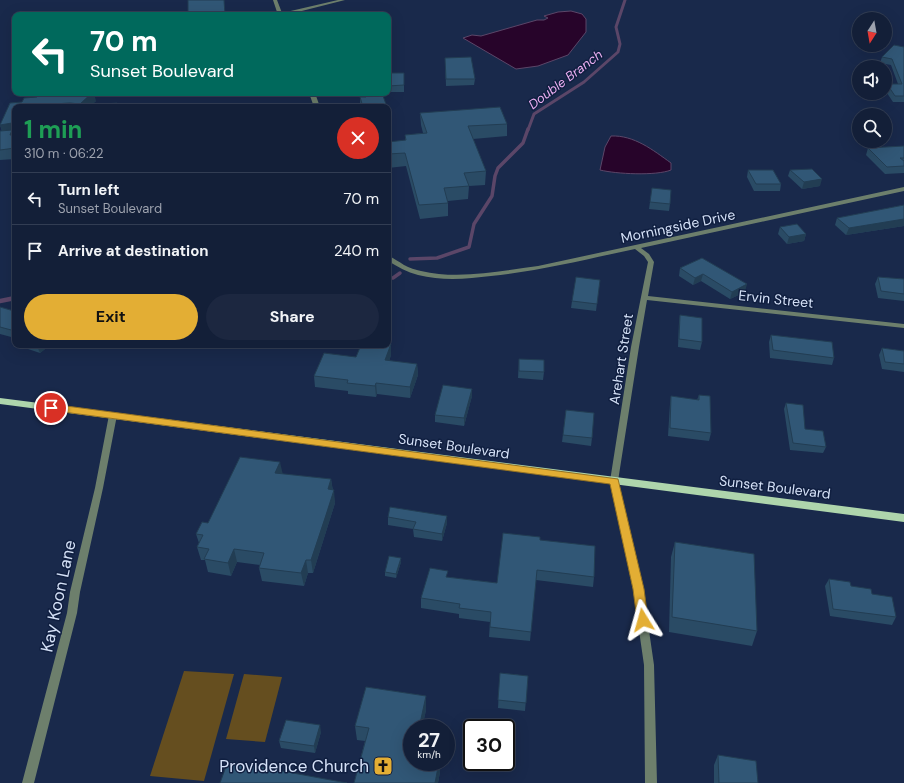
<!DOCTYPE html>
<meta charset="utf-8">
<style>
:root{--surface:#131f38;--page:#1c2740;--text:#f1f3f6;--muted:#9da2ae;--line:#323d53;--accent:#e3ae34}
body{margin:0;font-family:"DM Sans",sans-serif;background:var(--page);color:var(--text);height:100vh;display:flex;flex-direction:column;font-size:15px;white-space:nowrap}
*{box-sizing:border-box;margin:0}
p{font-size:13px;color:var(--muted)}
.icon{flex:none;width:22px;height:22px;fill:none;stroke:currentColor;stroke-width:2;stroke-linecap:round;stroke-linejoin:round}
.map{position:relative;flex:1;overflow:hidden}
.side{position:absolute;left:12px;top:104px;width:379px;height:244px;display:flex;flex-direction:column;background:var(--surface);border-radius:8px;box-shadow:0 4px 16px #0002,0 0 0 1px var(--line)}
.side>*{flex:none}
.hud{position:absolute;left:12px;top:12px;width:379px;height:84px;border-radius:8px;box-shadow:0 4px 16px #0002,0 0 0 1px var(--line);background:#00695c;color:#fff;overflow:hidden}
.needle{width:26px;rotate:191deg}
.tools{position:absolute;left:852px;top:12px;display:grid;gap:8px}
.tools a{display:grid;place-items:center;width:40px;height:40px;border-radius:50%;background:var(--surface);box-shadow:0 4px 16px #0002,0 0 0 1px var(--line);font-size:20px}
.speed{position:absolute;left:403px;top:719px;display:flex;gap:8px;font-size:20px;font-weight:700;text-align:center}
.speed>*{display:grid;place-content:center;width:52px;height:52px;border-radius:50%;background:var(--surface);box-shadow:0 4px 16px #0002,0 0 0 1px var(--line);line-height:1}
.speed small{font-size:10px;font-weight:400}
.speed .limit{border:2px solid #111;border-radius:6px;background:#fff;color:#111}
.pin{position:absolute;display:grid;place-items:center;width:34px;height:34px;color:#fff;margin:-17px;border:2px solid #fff;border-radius:50%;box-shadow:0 1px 4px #0007}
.me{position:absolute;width:44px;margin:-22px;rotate:352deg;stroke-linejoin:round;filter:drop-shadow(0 0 3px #0008)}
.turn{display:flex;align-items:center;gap:14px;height:84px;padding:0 12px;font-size:18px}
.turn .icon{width:52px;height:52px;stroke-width:2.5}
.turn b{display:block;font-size:28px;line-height:34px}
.round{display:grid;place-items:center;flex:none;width:42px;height:42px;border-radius:21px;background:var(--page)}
.overview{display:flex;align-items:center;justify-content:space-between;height:68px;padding:0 12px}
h1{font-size:24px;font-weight:700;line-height:30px;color:#1e9e55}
.primary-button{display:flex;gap:8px;margin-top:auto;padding:8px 12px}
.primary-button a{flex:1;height:46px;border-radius:24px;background:var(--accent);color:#111;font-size:16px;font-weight:700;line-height:46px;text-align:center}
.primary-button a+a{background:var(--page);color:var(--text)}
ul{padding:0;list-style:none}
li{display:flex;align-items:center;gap:12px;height:52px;padding:0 12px;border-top:1px solid var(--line)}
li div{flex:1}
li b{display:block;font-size:15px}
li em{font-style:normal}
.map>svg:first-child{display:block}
.green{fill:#654e1f}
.water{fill:#27042a;stroke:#5b4668}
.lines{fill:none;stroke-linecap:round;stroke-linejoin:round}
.stream-far2{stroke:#5b4668;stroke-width:3}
.stream-far1{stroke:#5b4668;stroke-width:3.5}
.stream{stroke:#5b4668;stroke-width:4.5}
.minor{fill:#6d7f6c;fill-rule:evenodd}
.primary{fill:#aed5ac;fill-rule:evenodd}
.wall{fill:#2a4b65}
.shaded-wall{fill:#223d53}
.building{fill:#315776;stroke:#223d53}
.route{fill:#e3ae34;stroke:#947122}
.labels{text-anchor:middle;stroke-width:3;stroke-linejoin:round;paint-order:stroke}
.far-water-label{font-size:13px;font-style:italic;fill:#ecaff2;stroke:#101f40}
.street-label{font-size:14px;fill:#d5e1f7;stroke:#101f40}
.near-street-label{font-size:17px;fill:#d5e1f7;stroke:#101f40}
.near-poi-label{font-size:17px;fill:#d5e1f7;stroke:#101f40;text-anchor:end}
</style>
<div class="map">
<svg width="904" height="783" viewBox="0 0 904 783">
<rect width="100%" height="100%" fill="#19294b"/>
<g class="green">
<path d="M184 671 234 674 204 781 150 776Z"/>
<path d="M244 674 282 677 265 742 226 739Z"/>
</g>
<g class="water">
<path d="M571 11 582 14 586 19V32L568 55 538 66 516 69 463 38 472 35 481 36 537 20H544L548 18 544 16 558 12Z"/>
<path d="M611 136C634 135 653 150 671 163V170C656 176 616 174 600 170L605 147Z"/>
</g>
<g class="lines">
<path class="stream-far2" d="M528 130 534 114 584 82 618 52 620 44 616 27 625 0"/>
<g class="stream-far1">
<path d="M410 259 437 258 469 247 474 224 492 196 495 176 498 168 523 143 528 129"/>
<path d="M388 278H393L400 273"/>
</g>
<path class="stream" d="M0 301 15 298"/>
<g class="minor">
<path d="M273 0H277L282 13 338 0H345L286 15H278Z"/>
<path d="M309 93H315L320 107H314Z"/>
<path d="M904 187V191L641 248 649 254 654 262 648 296 904 324V328L647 300 639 347 618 481 643 589 654 665 657 783H645L644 665 633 589 610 481 631 347 648 262 644 256 635 249C587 259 540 271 491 276 467 279 442 281 418 275 407 272 398 267 388 261V256C394 258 399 262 404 265 409 268 416 270 421 271 459 280 501 271 538 266Z"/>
<path d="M113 412 117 415 103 488 80 592 77 613 34 783H22L67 613 70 592 95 488 109 415Z"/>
</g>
<path class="primary" d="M0 398 904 514V522L0 404Z"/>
</g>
<g class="wall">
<path d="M904 47V102H893L885 90 887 84H898L891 65 880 63 882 57Z"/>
<path d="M445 58 475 79 474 85 446 86Z"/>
<rect x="388" y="73" width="16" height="19"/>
<path d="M360 97 387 107H361L360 104Z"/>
<path d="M96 101 89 107H15V133H13V135H15V159L0 160V131H2L0 125 10 103Z"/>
<path d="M420 113 507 124V136L473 139 486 171 485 185 469 186 468 199 448 201V216L420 219 406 166 388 168V142L405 141V135L423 133 421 125Z"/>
<path d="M904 146V173L885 174 866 155 868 148Z"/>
<path d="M748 170 781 184 780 191H754L747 177Z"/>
<path d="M790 170 820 186 802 189 788 176Z"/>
<path d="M652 188 670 204 669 211 649 209Z"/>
<path d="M904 205V226L846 235 835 225 837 218Z"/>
<path d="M780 227 806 234 804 241 787 244 778 234Z"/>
<path d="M702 258 745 292 730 299 701 281 693 285 679 276 680 268Z"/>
<path d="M878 277 904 279V301L878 298 875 284Z"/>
<path d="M600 280 596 311 571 308 572 301Z"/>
<path d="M0 307 14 311 15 310V338L0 334Z"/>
<path d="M680 315 702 342 700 350 678 347 679 322Z"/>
<path d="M771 335 834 358 832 365 770 358 769 342Z"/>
<path d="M391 344V355L389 361 417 364 418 375 410 398 377 394 376 397 348 394V391L315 387 314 376 356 357Z"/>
<path d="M18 345H50L40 353 19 346Z"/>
<path d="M882 348 904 351V372L882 369 879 355Z"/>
<path d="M519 359 544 372 543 380 518 378Z"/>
<path d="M472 389V396L464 426 435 422V415Z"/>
<path d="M699 395 711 433 709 441 668 436 670 404 671 396 697 400Z"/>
<path d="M786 403 805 429 826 447 823 453 790 450 784 409Z"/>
<path d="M566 410 592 438 591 446 562 442Z"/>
<path d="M282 474 331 479 335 503 313 573H308L304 586 262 581 259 568 260 565 237 562 231 576 208 572 205 560H201L197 547 199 543 196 534 208 523Z"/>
<path d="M388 517 447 523 442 541 414 537 413 529 388 525Z"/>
<path d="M540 540 594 577 593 587 536 580 530 641 489 637 490 622 459 618V614L421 608V598L448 577 497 583Z"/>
<path d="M675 542 757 631 752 646 669 632 671 557Z"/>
<path d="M401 558V562L396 578 385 576V572Z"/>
<path d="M829 579 872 594 896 617 892 625 830 616 825 586Z"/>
<path d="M500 673 528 676 525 711 498 708Z"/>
<path d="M366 687 426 696V710L422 728H412V762H440V772L438 783H354L365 741 357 740 355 726Z"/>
<path d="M321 732 315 753 281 748 279 741Z"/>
<path d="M718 755 758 783H714V765Z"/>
</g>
<g class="shaded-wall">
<path d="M92 93H94L96 101 89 107H81L80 104Z"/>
<rect x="388" y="112" width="1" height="6"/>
<path d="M12 123 15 133H13L15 139 3 134 0 125Z"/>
<path d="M15 123V131L13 127Z"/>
<path d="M822 179 820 186 802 189 804 182Z"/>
<path d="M904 219V226L846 235 849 228Z"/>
<path d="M806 234 804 241 787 244 789 237Z"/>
<path d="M703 274 701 281 693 285 695 278Z"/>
<path d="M747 284 745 292 730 299 732 292Z"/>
<path d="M391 344V355L386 371 385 360Z"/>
<path d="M38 345H50L40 353 37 346Z"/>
<path d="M417 364 418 375 410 398V387Z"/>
<path d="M376 383 377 394 376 397 375 386Z"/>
<path d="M472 389V396L464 426V418Z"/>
<path d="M280 462 283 475 275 473Z"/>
<path d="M331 479 333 492 334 490 335 503 313 573 311 560 328 489Z"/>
<path d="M447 516V523L442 541V534Z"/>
<path d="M234 549 237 562 231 576 228 563Z"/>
<path d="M401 558V562L396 578V574Z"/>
<path d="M306 560 308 573 304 586 301 573Z"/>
<path d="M426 696V710L422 728H419Z"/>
<path d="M320 725 321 732 315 753 314 746Z"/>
<path d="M439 762H440V772L438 783H435Z"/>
</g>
<g class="building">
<path d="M188 0H224L225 15H188Z"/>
<path d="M188 13V15H158Z"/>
<path d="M894 45 904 47V96H895L887 84H902L892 59 882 57Z"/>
<path d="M471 57 475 79H446L445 58Z"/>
<path d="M388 73H404V85L388 86Z"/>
<path d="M39 93H92L80 104 70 103 36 105 35 107H15V123L13 127 12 123 0 125 10 103 22 102 24 98 37 97Z"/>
<path d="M366 93H382L387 107H363L360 97H366Z"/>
<path d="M117 103 116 107H89L90 105Z"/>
<path d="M500 107 507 124 468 126 486 171 464 173 469 186 444 188 448 203 419 205 405 153 388 154V142L406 140 405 135 427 133 420 113Z"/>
<path d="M12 130 10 135H15V148L0 150V131Z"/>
<path d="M904 146V158H900L904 161V166L887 167 868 148Z"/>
<path d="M812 169 822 179 804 182 790 170Z"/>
<path d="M748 170H773L781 184H756Z"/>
<path d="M652 188 671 190 670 204 650 202Z"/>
<path d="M904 205V219L849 228 837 218Z"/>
<path d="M797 224 806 234 789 237 780 227Z"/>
<path d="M702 258 747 284 732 292 703 274 695 278 680 268Z"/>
<path d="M576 277 600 280 597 304 572 301Z"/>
<path d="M878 277 904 279V294L881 291Z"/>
<path d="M0 307 14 311 15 310V331L0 327Z"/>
<path d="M680 315 702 318V342L679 339Z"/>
<path d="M771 335 832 342 834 358 773 350Z"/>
<path d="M388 344H391L385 360 417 364 410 387 376 383 375 386 347 383 348 380 314 376 324 353 356 357 361 345H388Z"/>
<path d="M882 348 904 351V364L885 362Z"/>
<path d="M519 359 544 360V372L519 371Z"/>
<path d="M443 385 472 389 464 418 435 415Z"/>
<path d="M699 395 710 396 711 433 670 428 671 396 699 400Z"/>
<path d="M786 403 803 405 805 429 823 431 826 447 793 443Z"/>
<path d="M566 410 594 413 592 438 563 435Z"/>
<path d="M240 457 280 462 275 473 331 479 328 489 334 490 326 515 311 560H306L301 573 259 568 264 553 234 549 228 563 204 559 209 549 197 547 203 535 196 534 202 522 208 523Z"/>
<path d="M390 507 447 516 442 534 413 529 416 522 388 517Z"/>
<path d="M503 533 540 537V540L595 546 594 577 537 570 531 632 490 627 491 612 459 608 460 604 421 598 430 568 448 571 446 577 497 583Z"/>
<path d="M675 542 754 554 757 631 672 617Z"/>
<path d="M389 556 401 558 396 574 385 572Z"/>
<path d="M829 579 850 582 851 586 871 589 872 594 892 597 896 617 833 609Z"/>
<path d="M500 673 528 676 526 703 498 700Z"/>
<path d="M366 687 426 696 419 728H412V762H439L435 783H354L369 728 355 726Z"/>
<path d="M286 720 320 725 314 746 279 741Z"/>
<path d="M718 755 756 761 758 783H719Z"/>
<path d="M228 761 347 783H220Z"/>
</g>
<path class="route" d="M51 404 618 479 644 589 648 620 647 624 643 625 639 624 637 620 633 589 610 484 48 410 46 408 48 405Z"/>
<defs>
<symbol id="church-square" viewBox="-11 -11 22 22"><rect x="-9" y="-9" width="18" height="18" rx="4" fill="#e3ae34" stroke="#101f40"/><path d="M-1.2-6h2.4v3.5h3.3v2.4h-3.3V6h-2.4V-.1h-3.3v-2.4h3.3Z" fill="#111"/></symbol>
</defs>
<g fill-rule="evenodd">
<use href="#church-square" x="372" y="755" width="22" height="22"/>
</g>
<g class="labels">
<g class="far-water-label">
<text transform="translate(565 79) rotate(-37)" y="5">Double Branch</text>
</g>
<g class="street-label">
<text transform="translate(678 226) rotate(-12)" y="5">Morningside Drive</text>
<text transform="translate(776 299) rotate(6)" y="5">Ervin Street</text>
<text transform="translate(621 359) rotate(-81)" y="5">Arehart Street</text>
<text transform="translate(454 446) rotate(8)" y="5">Sunset Boulevard</text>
<text transform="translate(775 487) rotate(7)" y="5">Sunset Boulevard</text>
</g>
<g class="near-street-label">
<text transform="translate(58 596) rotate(-78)" y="6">Kay Koon Lane</text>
</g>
<g class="near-poi-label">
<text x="369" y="772">Providence Church</text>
</g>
</g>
</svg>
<div class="tools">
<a><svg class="needle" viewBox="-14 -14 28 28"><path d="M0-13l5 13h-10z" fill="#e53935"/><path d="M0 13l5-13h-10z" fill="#9da2ae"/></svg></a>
<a><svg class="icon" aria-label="sound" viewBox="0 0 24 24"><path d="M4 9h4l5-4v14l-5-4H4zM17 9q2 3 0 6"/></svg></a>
<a><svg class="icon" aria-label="search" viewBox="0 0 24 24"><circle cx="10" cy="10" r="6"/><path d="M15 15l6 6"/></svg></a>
</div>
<div class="speed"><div>27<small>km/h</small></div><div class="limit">30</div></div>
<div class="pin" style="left:51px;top:408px;background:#d93025"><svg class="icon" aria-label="arrive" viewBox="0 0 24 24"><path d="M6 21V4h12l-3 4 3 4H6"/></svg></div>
<svg class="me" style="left:643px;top:620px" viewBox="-20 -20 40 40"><path d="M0-17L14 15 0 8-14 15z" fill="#e3ae34" stroke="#fff" stroke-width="4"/></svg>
<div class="hud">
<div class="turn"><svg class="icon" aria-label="left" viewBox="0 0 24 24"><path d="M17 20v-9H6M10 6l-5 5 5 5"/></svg><div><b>70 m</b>Sunset Boulevard</div></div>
</div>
<section class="side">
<div class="overview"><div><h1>1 min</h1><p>310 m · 06:22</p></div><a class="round" style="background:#d93025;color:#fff"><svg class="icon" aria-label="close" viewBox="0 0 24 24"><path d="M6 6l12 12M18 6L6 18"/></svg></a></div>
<ul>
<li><svg class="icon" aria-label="left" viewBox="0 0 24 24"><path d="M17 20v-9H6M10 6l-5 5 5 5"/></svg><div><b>Turn left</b><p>Sunset Boulevard</p></div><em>70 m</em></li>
<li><svg class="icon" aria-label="arrive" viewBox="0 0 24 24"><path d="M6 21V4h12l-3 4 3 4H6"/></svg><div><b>Arrive at destination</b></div><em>240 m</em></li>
</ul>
<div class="primary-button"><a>Exit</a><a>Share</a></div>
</section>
</div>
